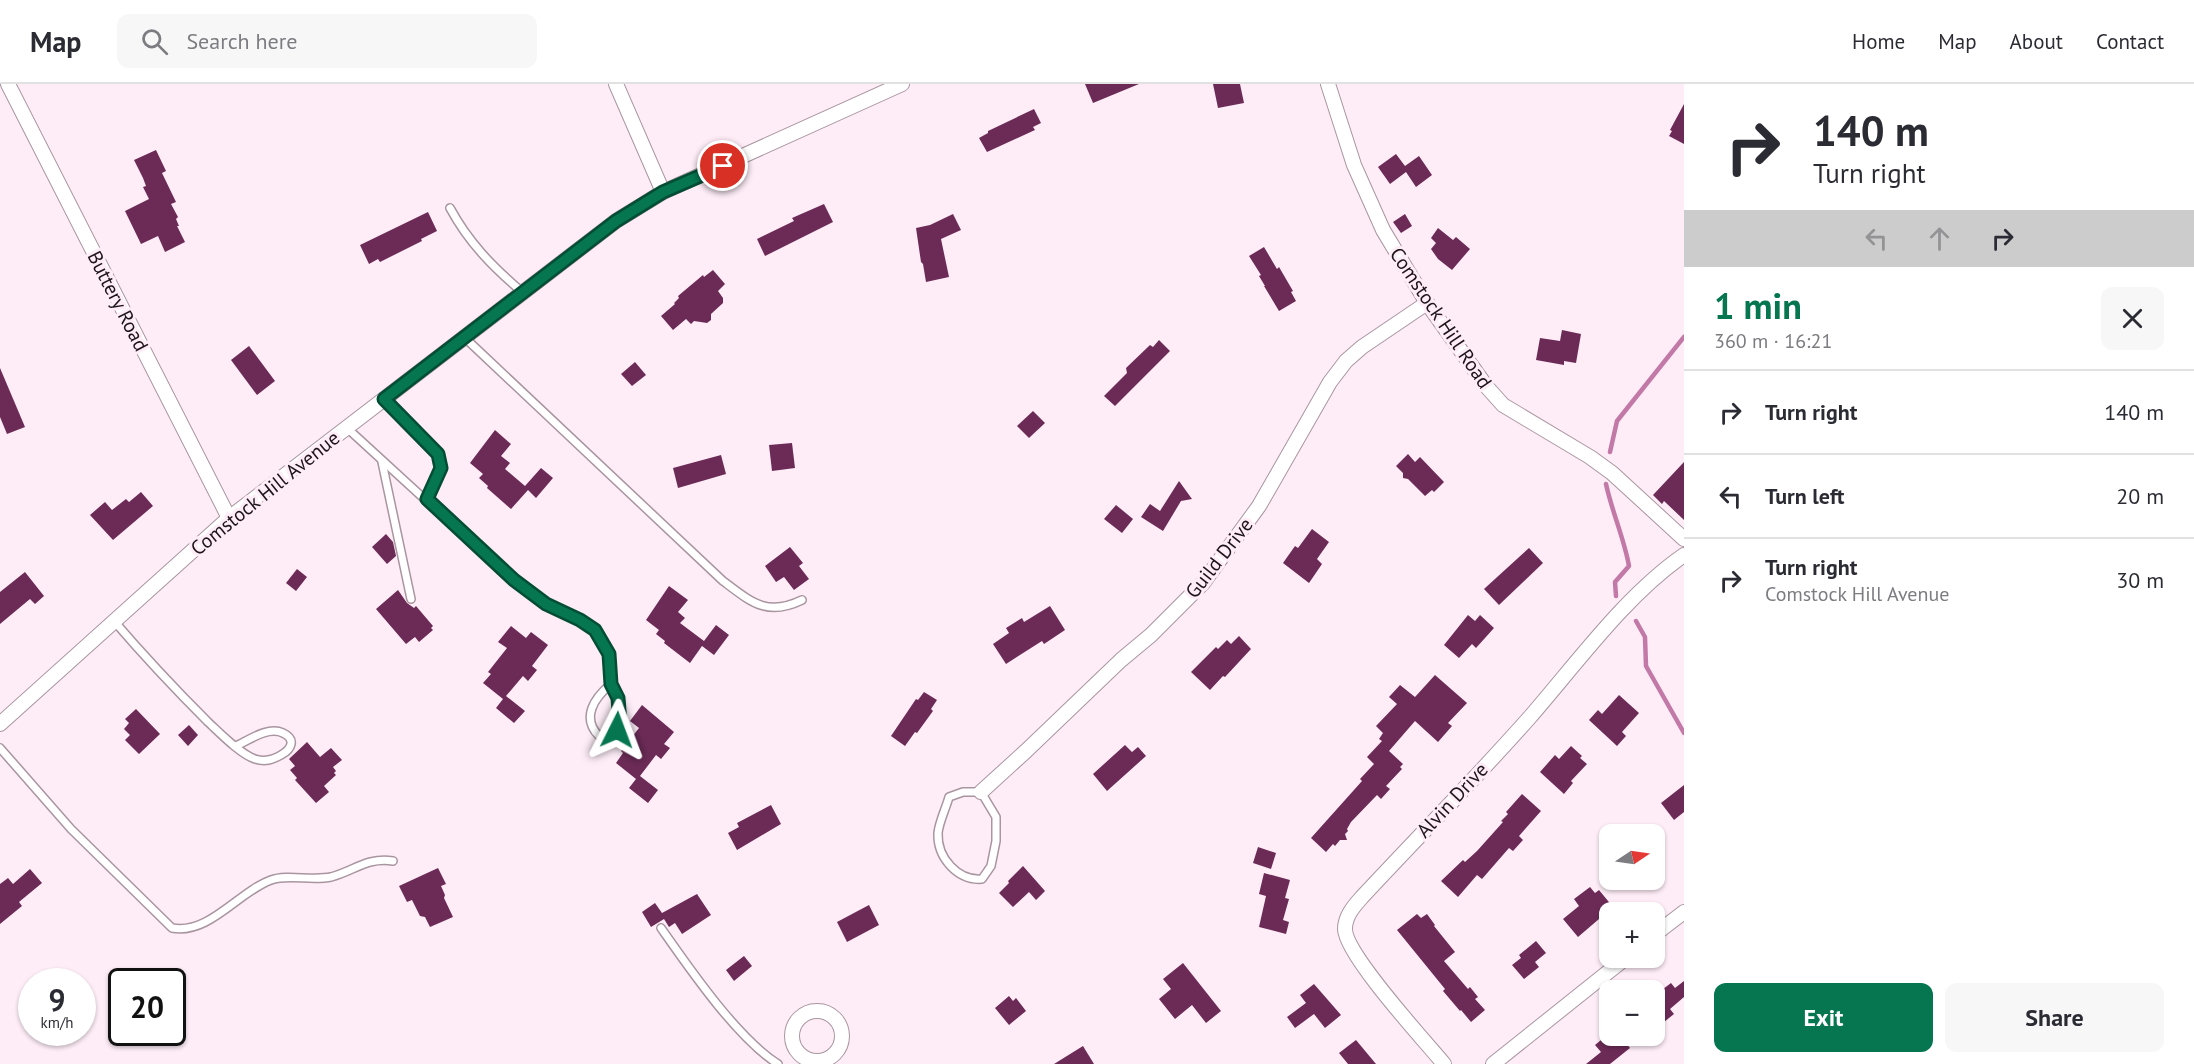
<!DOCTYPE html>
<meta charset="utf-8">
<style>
:root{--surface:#fff;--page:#f7f7f7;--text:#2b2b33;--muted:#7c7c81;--line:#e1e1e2;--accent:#057650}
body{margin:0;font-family:"PT Sans",sans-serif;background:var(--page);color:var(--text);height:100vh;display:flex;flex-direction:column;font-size:22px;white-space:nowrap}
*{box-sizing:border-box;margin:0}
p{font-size:20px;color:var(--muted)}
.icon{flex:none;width:33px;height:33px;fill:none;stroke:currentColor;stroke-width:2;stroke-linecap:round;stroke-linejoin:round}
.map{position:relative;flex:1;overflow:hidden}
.side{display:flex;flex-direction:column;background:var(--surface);width:510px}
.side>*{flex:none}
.top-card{background:#fff;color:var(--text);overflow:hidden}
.needle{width:39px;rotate:77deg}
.tools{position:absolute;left:1599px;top:740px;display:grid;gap:12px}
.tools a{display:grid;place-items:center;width:66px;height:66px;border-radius:12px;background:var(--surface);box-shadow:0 2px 4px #0004;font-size:30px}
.speed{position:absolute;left:18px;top:884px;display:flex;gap:12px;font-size:30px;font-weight:700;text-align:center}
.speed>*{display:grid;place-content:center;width:78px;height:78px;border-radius:50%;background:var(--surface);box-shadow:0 2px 4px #0004;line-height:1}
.speed small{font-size:15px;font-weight:400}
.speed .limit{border:3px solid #111;border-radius:9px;background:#fff;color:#111}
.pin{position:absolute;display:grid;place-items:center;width:51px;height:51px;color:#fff;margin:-26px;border:3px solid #fff;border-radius:50%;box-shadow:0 2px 6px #0007}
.me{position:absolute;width:66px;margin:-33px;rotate:3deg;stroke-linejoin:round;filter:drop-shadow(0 0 4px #0008)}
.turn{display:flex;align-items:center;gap:21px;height:126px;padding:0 30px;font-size:27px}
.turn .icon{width:78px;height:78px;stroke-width:2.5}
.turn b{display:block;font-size:42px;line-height:51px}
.lanes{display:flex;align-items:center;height:57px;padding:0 30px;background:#0003;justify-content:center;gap:30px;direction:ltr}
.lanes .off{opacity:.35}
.round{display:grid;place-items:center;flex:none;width:63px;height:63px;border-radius:12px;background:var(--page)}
.overview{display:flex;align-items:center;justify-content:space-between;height:102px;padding:0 30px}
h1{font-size:36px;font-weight:700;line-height:45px;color:var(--accent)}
.button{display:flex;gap:12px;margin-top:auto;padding:12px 30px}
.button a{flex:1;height:69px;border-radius:12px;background:var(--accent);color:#fff;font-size:24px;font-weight:700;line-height:69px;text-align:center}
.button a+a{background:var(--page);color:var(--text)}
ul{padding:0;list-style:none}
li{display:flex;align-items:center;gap:18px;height:84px;padding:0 30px;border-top:2px solid var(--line)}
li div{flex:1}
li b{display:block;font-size:22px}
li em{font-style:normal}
header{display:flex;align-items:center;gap:36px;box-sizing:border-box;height:84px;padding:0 30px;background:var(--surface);border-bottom:2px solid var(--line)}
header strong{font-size:28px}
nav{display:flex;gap:33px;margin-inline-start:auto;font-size:21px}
.search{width:420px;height:54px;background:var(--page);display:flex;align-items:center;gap:15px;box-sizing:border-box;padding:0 21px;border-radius:12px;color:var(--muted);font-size:22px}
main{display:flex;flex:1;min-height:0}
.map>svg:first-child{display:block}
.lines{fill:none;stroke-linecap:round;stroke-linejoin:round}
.stream{stroke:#c279a7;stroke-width:4.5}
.building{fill:#6c2b57}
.service-casing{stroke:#a995a0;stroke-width:10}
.minor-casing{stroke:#a995a0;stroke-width:16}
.service{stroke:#fff;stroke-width:7}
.minor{stroke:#fff;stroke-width:14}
.route-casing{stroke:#034d34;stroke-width:15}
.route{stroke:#057650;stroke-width:10}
.labels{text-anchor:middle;stroke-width:6;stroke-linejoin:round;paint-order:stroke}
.street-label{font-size:20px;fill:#1c1419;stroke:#feedf7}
</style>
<header>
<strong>Map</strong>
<div class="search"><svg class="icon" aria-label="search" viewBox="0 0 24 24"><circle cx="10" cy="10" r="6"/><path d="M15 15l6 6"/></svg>Search here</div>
<nav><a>Home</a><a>Map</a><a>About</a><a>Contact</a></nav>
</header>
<main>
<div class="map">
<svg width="1684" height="980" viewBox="0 0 1684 980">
<rect width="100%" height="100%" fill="#feedf7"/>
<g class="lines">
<g class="stream">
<path d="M1610 368 1617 337 1684 253"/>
<path d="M1606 400C1612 428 1624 454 1629 482L1615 498 1616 512"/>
<path d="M1636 537 1645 553 1646 582 1684 649"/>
</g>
</g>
<g class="building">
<path d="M1085 0H1139L1093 19Z"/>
<path d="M1213 0H1240L1244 19 1218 24Z"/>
<path d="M1684 20V60L1669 52 1672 47 1670 46Z"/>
<path d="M1034 25 1041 39 1033 43 1035 46 987 68 979 54 988 49V47Z"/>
<path d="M156 66 166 87 162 89 176 118 171 120 178 133 176 135 179 142H177L185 158 165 168 158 152 141 160 125 127 149 115 143 103 146 102 143 94 134 76Z"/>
<path d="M1396 70 1405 82 1419 72 1432 91 1416 103 1406 88 1390 100 1378 83Z"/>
<path d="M824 120 833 138 765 172 757 155 794 137 792 134Z"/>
<path d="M428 128 437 147 421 155 422 157 380 178 378 175 369 180 360 161Z"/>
<path d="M953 130 961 146 941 155 949 193 926 198 923 180 921 178 916 144 930 141Z"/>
<path d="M1405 130 1412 142 1401 149 1393 138Z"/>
<path d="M1438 144 1453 156 1456 153 1470 165 1452 186 1438 175 1431 165 1436 159 1431 154Z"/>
<path d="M1264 163 1277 185 1279 183 1293 207 1291 208 1296 217 1279 227 1264 202H1265L1259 192 1261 191 1249 172Z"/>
<path d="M713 186 725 200 718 207 723 214V219L711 230V236L707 239 694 237 691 240 686 235 673 246 661 232 675 220 674 219 679 214 678 212 703 191 704 193Z"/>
<path d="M1562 246 1581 250 1576 279 1564 277V281L1536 276 1540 254 1560 257Z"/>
<path d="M1159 256 1170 267 1115 322 1104 312 1127 289 1126 284 1150 261 1153 263Z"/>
<path d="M249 262 275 297 257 311 231 276Z"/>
<path d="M635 278 646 291 632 302 621 290Z"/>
<path d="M0 284 25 343 7 350 0 333Z"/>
<path d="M1033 327 1045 339 1029 354 1017 342Z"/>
<path d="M495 346 511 360 501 372 510 379 505 385 525 402 541 384 553 394 536 414 528 406 511 425 487 404 488 402 479 394 483 390 470 379Z"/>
<path d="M792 359 795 384 772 387 769 361Z"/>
<path d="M1408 370 1415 378 1420 373 1444 398 1434 408 1432 406 1425 412 1408 395 1403 394V389L1396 382Z"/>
<path d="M721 371 726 390 678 404 673 384Z"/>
<path d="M1684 378V436L1664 417 1662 420 1653 411Z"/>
<path d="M1179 397 1192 415 1181 417 1163 447 1141 433 1150 420 1160 427Z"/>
<path d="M141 408 153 422 113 456 90 431 105 418 112 426 126 415 129 418Z"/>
<path d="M1116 421 1133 435 1122 449 1104 435Z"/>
<path d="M1312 445 1329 458 1317 475 1322 480 1309 499 1283 479 1295 462 1298 464Z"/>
<path d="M386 450 393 458 396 472 387 480 372 463Z"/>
<path d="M790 463 803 479 799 482 809 495 794 506 784 493 776 498 765 482Z"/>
<path d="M1529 464 1543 479 1499 521 1484 505Z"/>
<path d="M297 485 307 493 296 507 286 499Z"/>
<path d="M25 488 44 512 35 520 30 515 0 540V508Z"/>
<path d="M669 502 688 516 678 528 685 534 680 539 704 557 716 541 729 551 714 571 702 562 690 579 664 559 665 557 656 550 659 546 646 536Z"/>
<path d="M398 506 407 519 414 524 416 522 433 542 431 544 433 546 419 558 415 553 406 560 376 525Z"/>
<path d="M1050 522 1065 546 1044 560 1042 557 1006 580 993 560 1009 549 1006 544 1022 534 1024 538Z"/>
<path d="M1468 531 1475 537 1480 531 1494 544 1476 564 1472 560 1459 574 1444 561Z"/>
<path d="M511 542 526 554 531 548 548 561 532 582 537 586 528 597 523 592 506 612 525 627 514 639 496 624 503 615 483 599 491 590 488 588 507 564 498 558Z"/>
<path d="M1239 552 1251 565 1225 593 1223 592 1210 606 1191 588 1216 563 1218 565 1227 556 1231 560Z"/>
<path d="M1435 591 1467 619 1448 639 1452 642 1438 658 1415 637 1389 667 1403 680 1400 683 1402 685 1386 702 1390 705 1381 715 1377 711 1351 738 1347 745 1348 747 1345 750 1347 756H1340L1335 762 1333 760 1326 768 1311 754 1362 697 1360 695 1374 680 1367 673 1382 657 1379 655 1383 649 1376 642 1397 620 1389 613 1400 601 1415 613Z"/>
<path d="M924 608 937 616 931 625 933 627 917 649 915 648 905 662 891 652 916 615 918 616Z"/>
<path d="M1619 611 1639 629 1622 648 1626 652 1617 662 1589 636 1598 626 1602 630Z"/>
<path d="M642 621 674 648 664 660 670 664 661 675 656 671 640 692 658 706 648 719 629 704 636 695 616 679 623 669 621 667 639 644 630 637Z"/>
<path d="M136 625 160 650 139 670 125 656 130 651 124 645 129 639 125 635Z"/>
<path d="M189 641 198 651 188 662 178 651Z"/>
<path d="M307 658 320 673 331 664 342 676 333 683 336 687 334 689 336 691 324 702 329 708 316 719 295 696 297 694 290 686 295 682 289 675Z"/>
<path d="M1125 661 1132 668 1138 663 1146 672 1107 707 1093 690Z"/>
<path d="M1571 662 1582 672 1580 674 1587 680 1571 697 1573 699 1564 710 1540 688 1555 671 1559 675Z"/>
<path d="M1684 701V728L1674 736 1661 719Z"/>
<path d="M1522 710 1541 727 1519 752 1523 756 1513 767 1509 764 1482 795 1477 791 1458 813 1441 797 1463 776 1465 778 1477 767 1503 738 1501 737 1508 730 1506 728Z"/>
<path d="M771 721 781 740 737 766 728 749 739 743 737 739Z"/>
<path d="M1258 763 1276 769 1271 785 1253 779Z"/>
<path d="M1023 782 1045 807 1036 816 1029 808 1013 823 999 809 1009 799 1008 797Z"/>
<path d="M438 784 446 800 441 802 445 811 444 814 453 833 430 843 425 833 420 832 412 816 407 818 399 802Z"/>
<path d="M30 785 42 799 19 818 22 822 0 840V800L8 794 13 800Z"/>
<path d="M1264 789 1290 796 1285 814 1289 815 1283 836 1289 838 1286 850 1259 843 1266 812 1259 810Z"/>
<path d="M1590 803 1595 809 1599 806 1613 823 1578 853 1563 835 1579 822 1574 815Z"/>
<path d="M697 810 711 831 682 850 675 839 669 843 664 835 651 843 642 828 655 819 662 829Z"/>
<path d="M869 821 879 841 847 858 837 838Z"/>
<path d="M1417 830 1421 834 1427 830 1435 841 1434 842 1455 868 1444 877 1468 905 1470 903 1478 913 1475 915 1485 926 1471 938 1461 926 1460 927 1443 907 1445 905 1397 846Z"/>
<path d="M1536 857 1546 869 1535 878 1539 883 1524 895 1512 881 1521 874 1519 871Z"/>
<path d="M744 872 752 882 734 897 726 886Z"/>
<path d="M1183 879 1221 927 1206 939 1192 921 1175 935 1159 915 1171 905 1163 895Z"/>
<path d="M1684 897V913L1670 925 1674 930 1654 946V912L1671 899 1675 904Z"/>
<path d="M1314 900 1341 931 1325 944 1314 930 1295 944 1287 933 1306 919 1300 911Z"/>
<path d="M1009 912 1013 917 1016 914 1026 927 1009 941 995 924Z"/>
<path d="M1607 951H1620L1630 964 1610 980H1586L1601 968 1595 961Z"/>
<path d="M1356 956 1376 980H1348L1339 969Z"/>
<path d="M1083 962 1094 980H1054Z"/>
</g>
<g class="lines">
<defs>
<g id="service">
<path d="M450 124C469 159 492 182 522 208"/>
<path d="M464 253 723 497C751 518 767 533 802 516"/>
<path d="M384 315 438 370 441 384 427 415"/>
<path d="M347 344 514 497 546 520 580 536 595 546 609 570 611 600 618 614 620 639 617 646 609 651 599 652C581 634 594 614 611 600"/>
<path d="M382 378 411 515"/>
<path d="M114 537C144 572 175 605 208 638 220 649 240 670 255 675 265 678 272 676 281 671 292 665 296 655 283 649 268 642 249 656 236 662"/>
<path d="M0 664 71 745 172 844C209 851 238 808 271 796 287 790 312 797 331 793 354 787 367 773 393 777"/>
<path d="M963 708H981L996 733V757L991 782 982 795C958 797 937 774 938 749 939 738 946 724 949 713Z"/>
<path d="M661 844C689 884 737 954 778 980"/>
</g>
<g id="minor">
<path d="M8 0 229 434"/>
<path d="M616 0 663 108"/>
<path d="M1328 0 1354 81 1383 146 1427 219 1486 302 1503 321 1590 373 1612 389 1684 455"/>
<path d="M0 640 229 434 616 137 663 108 902 0"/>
<path d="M981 708 1026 667 1121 576 1151 551 1203 499 1259 422 1330 298 1346 277 1362 263 1427 219"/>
<path d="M1654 851 1684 828"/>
<circle cx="817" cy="952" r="25"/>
<path d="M1444 980C1424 956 1345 870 1345 845 1345 832 1354 822 1362 813 1418 753 1476 694 1530 633 1577 579 1626 511 1684 471"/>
<path d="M1493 980 1627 873"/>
</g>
</defs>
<use href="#service" class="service-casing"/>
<use href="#minor" class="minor-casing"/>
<use href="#service" class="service"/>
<use href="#minor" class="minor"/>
</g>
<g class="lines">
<defs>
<path id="route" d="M617 646 620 639 618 614 611 600 609 570 595 546 580 536 546 520 514 496 427 415 441 384 438 370 384 315 616 137 663 108 723 82"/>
</defs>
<use href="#route" class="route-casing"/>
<use href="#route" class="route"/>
</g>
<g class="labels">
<g class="street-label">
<text transform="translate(118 217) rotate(63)" y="7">Buttery Road</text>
<text transform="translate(1441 234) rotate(56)" y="7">Comstock Hill Road</text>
<text transform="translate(265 409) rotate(-39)" y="7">Comstock Hill Avenue</text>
<text transform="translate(1219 474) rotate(-52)" y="7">Guild Drive</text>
<text transform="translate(1452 716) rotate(-47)" y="7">Alvin Drive</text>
</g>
</g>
</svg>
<div class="tools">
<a><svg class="needle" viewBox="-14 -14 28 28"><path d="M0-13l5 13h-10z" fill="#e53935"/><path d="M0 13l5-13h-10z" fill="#7c7c81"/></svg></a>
<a>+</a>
<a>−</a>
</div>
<div class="speed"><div>9<small>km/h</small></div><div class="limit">20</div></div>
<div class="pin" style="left:723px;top:82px;background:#d93025"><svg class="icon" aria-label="arrive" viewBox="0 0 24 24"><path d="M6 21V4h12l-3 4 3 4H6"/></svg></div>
<svg class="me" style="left:617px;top:646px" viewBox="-20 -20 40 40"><path d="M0-17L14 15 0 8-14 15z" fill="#057650" stroke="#fff" stroke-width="4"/></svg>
</div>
<section class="side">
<div class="top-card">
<div class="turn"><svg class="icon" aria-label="right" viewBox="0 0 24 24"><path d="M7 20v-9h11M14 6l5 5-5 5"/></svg><div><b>140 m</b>Turn right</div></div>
<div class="lanes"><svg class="icon off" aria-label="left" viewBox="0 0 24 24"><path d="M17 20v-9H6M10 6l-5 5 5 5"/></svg><svg class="icon off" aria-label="ahead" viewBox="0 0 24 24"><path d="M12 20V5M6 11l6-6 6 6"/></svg><svg class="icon" aria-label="right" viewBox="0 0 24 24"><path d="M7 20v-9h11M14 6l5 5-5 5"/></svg></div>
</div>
<div class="overview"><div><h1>1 min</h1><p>360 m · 16:21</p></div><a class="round"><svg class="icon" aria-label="close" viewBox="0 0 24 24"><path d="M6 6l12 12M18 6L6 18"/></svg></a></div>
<ul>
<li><svg class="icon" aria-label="right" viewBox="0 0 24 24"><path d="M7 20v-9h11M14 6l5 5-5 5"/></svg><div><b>Turn right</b></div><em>140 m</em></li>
<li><svg class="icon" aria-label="left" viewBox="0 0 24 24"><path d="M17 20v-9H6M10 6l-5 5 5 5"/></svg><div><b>Turn left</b></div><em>20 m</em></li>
<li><svg class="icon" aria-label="right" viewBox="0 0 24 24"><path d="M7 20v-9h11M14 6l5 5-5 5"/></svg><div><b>Turn right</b><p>Comstock Hill Avenue</p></div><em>30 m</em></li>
</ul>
<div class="button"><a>Exit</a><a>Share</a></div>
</section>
</main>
